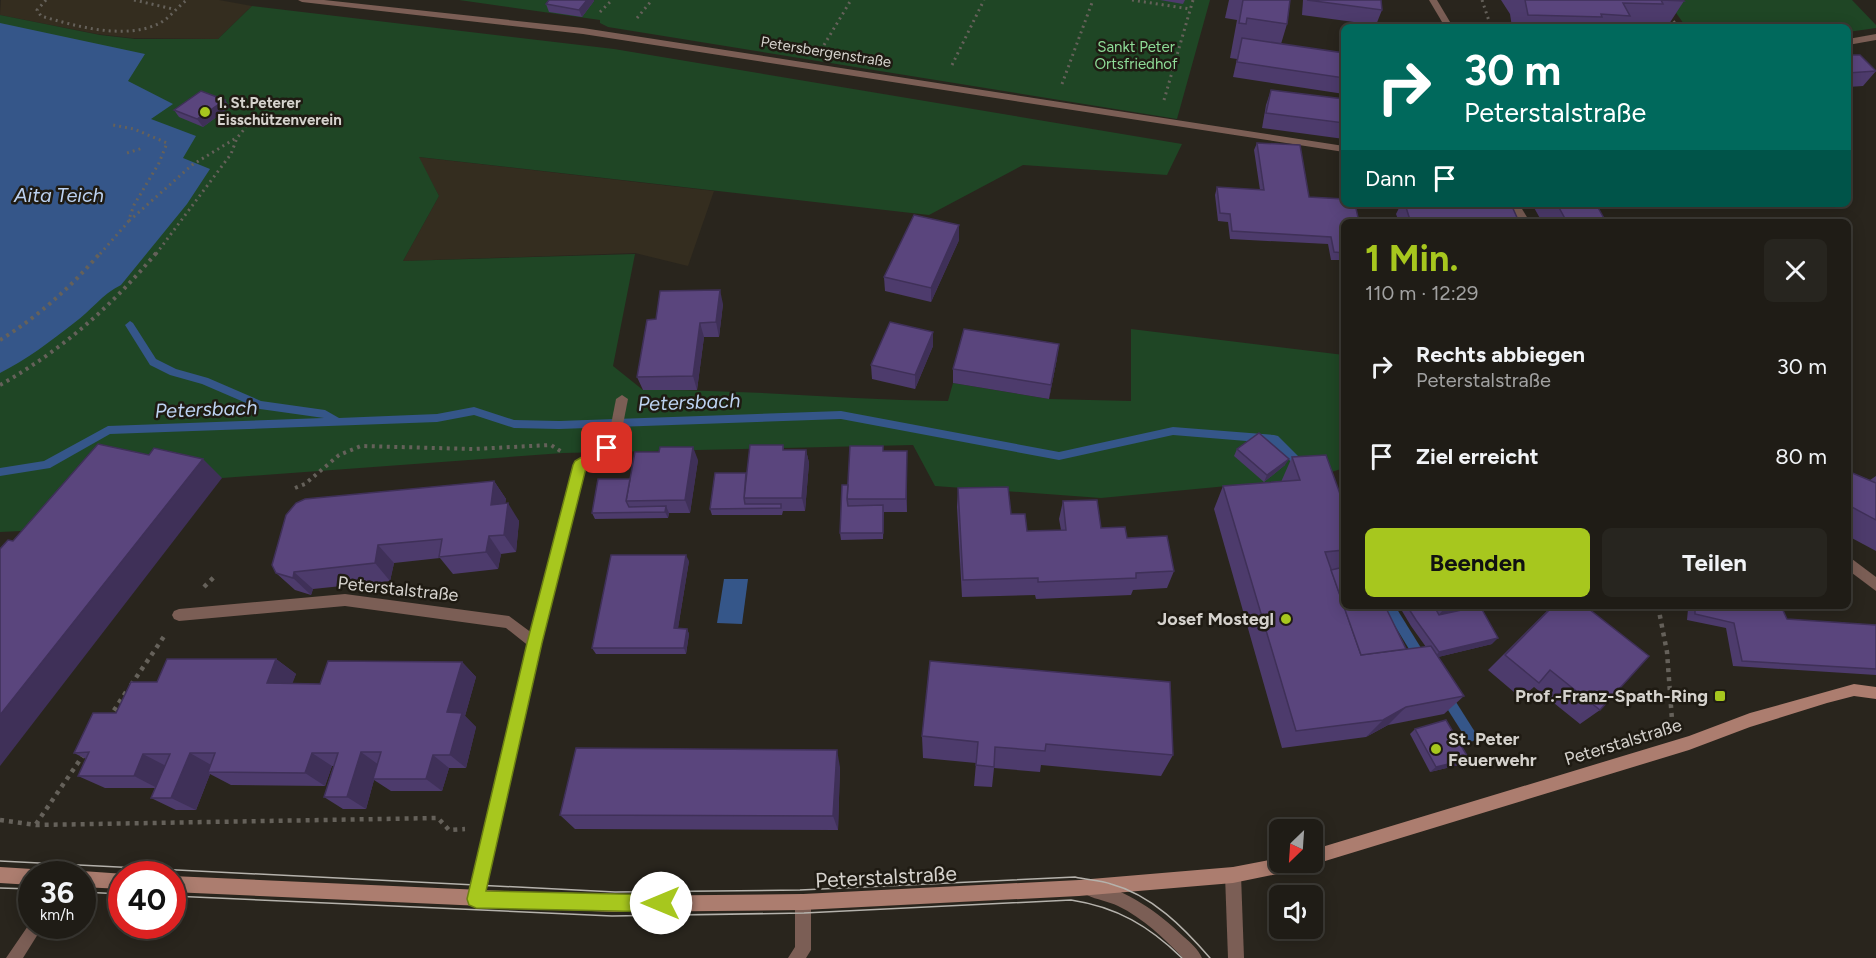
<!DOCTYPE html>
<html lang="de">
<meta charset="utf-8">
<style>
:root{--surface:#1f1c16;--page:#27251f;--text:#f1f3f6;--muted:#a1a1a1;--line:#3c3a35;--accent:#a7c71e}
body{margin:0;font-family:Figtree,sans-serif;background:var(--page);color:var(--text);height:100vh;display:flex;flex-direction:column;font-size:22px;white-space:nowrap}
*{box-sizing:border-box;margin:0}
p{font-size:20px;color:var(--muted)}
.icon{flex:none;width:33px;height:33px;fill:none;stroke:currentColor;stroke-width:2;stroke-linecap:round;stroke-linejoin:round}
.map{position:relative;flex:1;overflow:hidden}
.drawer{position:absolute;left:1341px;top:219px;width:510px;height:390px;display:flex;flex-direction:column;background:var(--surface);border-radius:9px;box-shadow:0 3px 15px #0003,0 0 0 2px var(--line)}
.drawer>*{flex:none}
.guide{position:absolute;left:1341px;top:24px;width:510px;height:183px;border-radius:9px;box-shadow:0 3px 15px #0003,0 0 0 2px var(--line);background:#00695c;color:#fff;overflow:hidden}
.needle{width:39px;rotate:205deg}
.fabs{position:absolute;left:1269px;top:819px;display:grid;gap:12px}
.fabs a{display:grid;place-items:center;width:54px;height:54px;border-radius:9px;background:var(--surface);box-shadow:0 3px 15px #0003,0 0 0 2px var(--line);font-size:30px}
.speed{position:absolute;left:18px;top:861px;display:flex;gap:12px;font-size:30px;font-weight:700;text-align:center}
.speed>*{display:grid;place-content:center;width:78px;height:78px;border-radius:50%;background:var(--surface);box-shadow:0 3px 15px #0003,0 0 0 2px var(--line);line-height:1}
.speed small{font-size:15px;font-weight:400}
.speed .limit{border:9px solid #d22;background:#fff;color:#111}
.pin{position:absolute;display:grid;place-items:center;width:51px;height:51px;color:#fff;margin:-26px;border-radius:12px;box-shadow:0 3px 9px #0006}
.me{position:absolute;width:66px;margin:-33px;rotate:270deg;stroke-linejoin:round;filter:drop-shadow(0 0 4px #0008)}
.turn{display:flex;align-items:center;gap:21px;height:126px;padding:0 24px;font-size:27px}
.turn .icon{width:78px;height:78px;stroke-width:2.5}
.turn b{display:block;font-size:42px;line-height:51px}
.then{display:flex;align-items:center;height:57px;padding:0 24px;background:#0003;gap:12px;font-size:22px}
.round{display:grid;place-items:center;flex:none;width:63px;height:63px;border-radius:9px;background:var(--page)}
.headline{display:flex;align-items:center;justify-content:space-between;height:102px;padding:0 24px}
h1{font-size:36px;font-weight:700;line-height:45px;color:var(--accent)}
.cta{display:flex;gap:12px;margin-top:auto;padding:12px 24px}
.cta a{flex:1;height:69px;border-radius:9px;background:var(--accent);color:#111;font-size:24px;font-weight:700;line-height:69px;text-align:center}
.cta a+a{background:var(--page);color:var(--text)}
ul{padding:0;list-style:none}
li{display:flex;align-items:center;gap:18px;height:90px;padding:0 24px}
li div{flex:1}
li b{display:block;font-size:22px}
li em{font-style:normal}
.map>svg:first-child{display:block}
.built{fill:#342d1f}
.green{fill:#1f4625}
.water{fill:#355689}
.lines{fill:none;stroke-linecap:round;stroke-linejoin:round}
.stream{fill:#355689;fill-rule:evenodd}
.path-far2{stroke:#65615a;stroke-width:3;stroke-dasharray:2 4;stroke-linecap:butt}
.path-far1{stroke:#65615a;stroke-width:4;stroke-dasharray:3 4.5;stroke-linecap:butt}
.path{stroke:#65615a;stroke-width:4.5;stroke-dasharray:4 5;stroke-linecap:butt}
.lane{fill:#7b5e55;fill-rule:evenodd}
.street{fill:#7b5e55;fill-rule:evenodd}
.secondary{fill:#ac7d6f;fill-rule:evenodd}
.tram{stroke:#b5b2ac;stroke-width:1.5}
.wall{fill:#4d3b6c}
.shaded-wall{fill:#3f3058}
.building{fill:#5a457d;stroke:#3f3058;stroke-width:1.5}
.route{fill:#a7c71e;stroke:#6d8114;stroke-width:1.5}
.poi-dot{fill:#a7c71e;stroke:#1f1b13;stroke-width:2}
.labels{text-anchor:middle;stroke-width:5;stroke-linejoin:round;paint-order:stroke}
.far-park-label{font-size:15px;fill:#8edc97;stroke:#1f1b13}
.far-street-label{font-size:15px;fill:#d5d2cd;stroke:#1f1b13}
.far-poi-label{font-size:15px;font-weight:bold;fill:#d5d2cd;stroke:#1f1b13;text-anchor:start}
.street-label{font-size:18px;fill:#d5d2cd;stroke:#1f1b13}
.poi-label{font-size:18px;font-weight:bold;fill:#d5d2cd;stroke:#1f1b13;text-anchor:end}
.water-label{font-size:20px;font-style:italic;fill:#bdd2f1;stroke:#1f1b13}
.near-street-label{font-size:21px;fill:#d5d2cd;stroke:#1f1b13}
</style>
<div class="map">
<svg width="1876" height="958" viewBox="0 0 1876 958">
<rect width="100%" height="100%" fill="#29251d"/>
<g class="built">
<path d="M219 0 252 6 218 39 132 38 97 34 0 15 1 0Z"/>
<path d="M418 157 714 191 688 266 635 253 403 261 439 196Z"/>
</g>
<g class="green">
<path d="M459 0H1210L1177 119 608 27 600 23V20Z"/>
<path d="M1667 0H1852L1876 25V28L1848 32V27H1686Z"/>
<path d="M252 6 614 49 1182 144 1167 175 1023 165 929 215 419 157 439 196 403 261 635 254 613 366 643 390C744 389 846 400 948 401L953 383 1049 399 1131 401V329L1344 355V468L1313 478 1101 498 935 486 913 445 563 453 222 478 175 467 63 529 0 532V15L100 35 135 39H218Z"/>
</g>
<g class="water">
<path d="M0 23 145 54 128 81 173 104 151 119 196 136 183 158 210 169 187 204 121 285C102 294 91 311 74 323 51 341 26 360 0 373Z"/>
<path d="M724 579H748L742 624 717 623Z"/>
</g>
<g class="lines">
<g class="stream">
<path d="M130 321 133 323 156 359 176 369 208 378 261 401 325 410 339 418 437 414 474 407 514 420 559 421 841 411 1059 452 1173 427 1274 435 1278 436 1309 467 1308 470H1300L1271 443 1173 435 1059 460 841 419 559 429 514 428 474 415 437 422 110 434 50 468 0 476V468L44 461 108 426 324 418 260 409 202 384 170 375 150 365 125 325Z"/>
<path d="M1383 606H1395L1426 656 1428 660 1426 664 1422 665 1418 664Z"/>
<path d="M1445 689 1449 691 1475 732 1477 736 1475 740 1471 742 1467 740 1441 699 1439 695 1441 691Z"/>
</g>
<g class="path-far2">
<path d="M46 0 37 10 41 16C75 26 124 40 158 24 169 19 177 7 187 0"/>
<path d="M134 0 173 9"/>
<path d="M1132 0 1190 9"/>
<path d="M1482 0 1491 27"/>
<path d="M600 12 612 0"/>
<path d="M1669 17 1679 27"/>
<path d="M637 18 652 0"/>
<path d="M824 45 851 0"/>
<path d="M952 65 984 0"/>
<path d="M1062 84 1093 0"/>
<path d="M1164 100 1193 0"/>
<path d="M127 153 143 148"/>
<path d="M129 221 192 165 236 138"/>
<path d="M100 254 128 222 134 205 159 163 167 143 134 129 113 125"/>
<path d="M156 254 231 154 237 138 246 127"/>
</g>
<g class="path-far1">
<path d="M0 340C39 316 71 287 101 252"/>
<path d="M0 385C62 350 111 307 157 252"/>
<path d="M295 488 305 484 339 455 361 446 473 449 551 445 562 452"/>
</g>
<g class="path">
<path d="M204 587 214 577"/>
<path d="M1658 606 1667 652 1672 720"/>
<path d="M131 685 165 635"/>
<path d="M109 718 126 692"/>
<path d="M0 820 36 825 438 818 449 830 465 829"/>
<path d="M36 824 84 754"/>
</g>
<g class="lane">
<path d="M622 395 628 399 620 440 618 443H610L608 440 616 399Z"/>
<path d="M345 594 509 616 540 639 542 643 540 647 535 649 530 647 506 628 345 606 179 621 174 619 172 615 174 611 179 609Z"/>
<path d="M803 894 808 897 811 902V950L806 958H788L795 947V902L798 897Z"/>
<path d="M32 920V926H43L23 958H6Z"/>
</g>
<g class="street">
<path d="M298 0H324L583 28 1344 146V152L583 34 302 2Z"/>
<path d="M1429 0H1437L1453 27H1445Z"/>
<path d="M1876 34V40L1848 45V39Z"/>
<path d="M1509 204H1519L1530 222H1520Z"/>
<path d="M607 443 611 445 613 448 611 451 585 468 542 643 484 899 481 904 476 907 471 904 468 899 528 643 574 465 576 462Z"/>
<path d="M1848 556 1876 577V591L1848 570Z"/>
<path d="M1233 867 1238 870 1241 875 1244 958H1228L1225 875 1228 870Z"/>
<path d="M1092 882C1128 891 1157 911 1184 937 1191 943 1198 949 1202 958H1183C1164 938 1143 918 1118 906 1108 901 1097 900 1087 895L1084 890 1087 885Z"/>
</g>
<g class="secondary">
<path d="M1854 684 1876 687V699L1854 696 1827 703 1750 727 1689 750 1312 865 1306 862H1312V850L1689 736 1750 713Z"/>
<path d="M1280 858V862H1304L1302 867 1297 870 1233 883 1079 896 803 910 614 912 172 892V876L614 896 803 894 1079 880 1233 867Z"/>
<path d="M0 867 32 869 37 872 39 874H32V885L0 883Z"/>
<path d="M82 871 125 874H122V889L82 887V874H76Z"/>
</g>
<g class="tram">
<path d="M0 861 615 892 800 890 1075 877C1087 880 1100 880 1111 884 1152 895 1184 928 1210 958"/>
<path d="M0 888 32 889"/>
<path d="M82 892 122 894"/>
<path d="M172 896 612 916 804 913 1071 900C1117 907 1149 926 1182 958"/>
</g>
</g>
<g class="wall">
<path d="M1160 0H1185L1183 4Z"/>
<path d="M1229 0H1290L1287 24 1281 44 1344 53V94L1233 77 1237 59 1230 58 1237 20 1225 18Z"/>
<path d="M1303 0H1381L1382 10 1376 25 1302 15Z"/>
<path d="M1501 0H1683L1684 1 1667 27H1512L1510 14Z"/>
<path d="M594 1 582 17 549 12 546 4Z"/>
<path d="M1848 55 1876 71 1863 86 1848 87Z"/>
<path d="M1271 90 1344 99V139L1262 128 1266 105Z"/>
<path d="M230 107 203 127 179 117 174 110Z"/>
<path d="M1257 143 1309 197 1344 222V260H1331L1328 244 1230 239 1228 222 1218 221 1215 195 1217 187 1260 190 1254 150Z"/>
<path d="M1401 204H1511L1519 222H1399L1396 214Z"/>
<path d="M1532 204H1596L1606 222H1542Z"/>
<path d="M959 240 931 302 885 291 884 277Z"/>
<path d="M723 304 719 337H704L697 390H643L637 377 656 319Z"/>
<path d="M933 332V346L915 389 872 379 871 365Z"/>
<path d="M1057 358 1049 399 953 383V369Z"/>
<path d="M783 445 784 450H806L809 463 805 511H783L782 515H712L710 509 746 473Z"/>
<path d="M1237 449 1285 465 1264 482 1234 456Z"/>
<path d="M884 451H907V512H884L883 539 841 540 840 533 848 485Z"/>
<path d="M1292 457 1344 505V606L1406 649 1426 647 1411 626 1399 606H1485L1482 609 1492 644 1438 657 1464 696 1444 714 1388 725 1366 737 1282 748 1214 509 1223 486 1281 482Z"/>
<path d="M698 460 690 513H669L668 518 595 519 592 513 630 479Z"/>
<path d="M1850 472 1870 480 1876 476V551L1848 536V473Z"/>
<path d="M494 481 506 499 505 503 519 521 516 552 501 554 498 569 453 574 440 558 394 563 390 581 313 589 311 595 295 590 276 573Z"/>
<path d="M958 488 1011 514 1027 531 1061 530 1059 519 1063 501 1101 528 1127 538 1174 571 1167 588 1133 590 1131 595 1036 599 1035 595 962 597 957 507Z"/>
<path d="M689 561 678 628 687 629 689 634 686 654H596L592 648Z"/>
<path d="M1552 606H1585L1600 710 1580 724 1534 687 1521 698 1488 670Z"/>
<path d="M1673 606H1781L1787 619 1876 625V675L1733 666 1726 628 1687 620 1688 609Z"/>
<path d="M276 659 296 674 292 683 320 684 462 662 476 677 465 716 476 727 466 768H449L442 791H391L374 780 366 809H343L324 797 334 766H332L325 786 231 785 210 774 196 810H176L151 798 155 788H105L78 776 86 759 74 753 157 682Z"/>
<path d="M930 661 1173 755 1161 776 1041 765 1040 772 994 768 992 787 974 786 976 763 923 758 922 736Z"/>
<path d="M1415 729 1469 759 1463 764 1430 772 1410 734Z"/>
<path d="M840 767 838 830 575 829 560 815Z"/>
</g>
<g class="shaded-wall">
<path d="M587 0H594V1L582 17 579 10Z"/>
<path d="M225 100 230 107 203 127 197 119Z"/>
<path d="M959 225V240L931 302V288Z"/>
<path d="M720 290 723 304 719 337 716 322Z"/>
<path d="M700 323 704 337 697 390 693 376Z"/>
<path d="M933 332V346L915 389V375Z"/>
<path d="M1059 344 1057 358 1049 399 1051 385Z"/>
<path d="M693 447 698 460 690 513 685 500Z"/>
<path d="M806 450 809 463 805 511 802 498Z"/>
<path d="M907 451V512L906 499Z"/>
<path d="M203 459 222 478 0 766V715Z"/>
<path d="M1289 459 1285 465 1264 482 1267 475Z"/>
<path d="M494 481 506 499 503 523 491 505Z"/>
<path d="M508 503 519 521 516 552 504 535Z"/>
<path d="M666 506 669 513 668 518 665 512Z"/>
<path d="M489 536 501 554 498 569 486 552Z"/>
<path d="M378 545 394 563 390 581 375 563Z"/>
<path d="M686 555 689 561 677 634 674 628Z"/>
<path d="M294 572 313 589 311 595 293 578Z"/>
<path d="M1459 606H1485L1480 611 1433 621 1444 609Z"/>
<path d="M687 629 689 634 686 654 684 648Z"/>
<path d="M1498 638 1492 644 1434 658 1439 652Z"/>
<path d="M276 659 296 674 287 698 267 683Z"/>
<path d="M462 662 476 677 465 716 476 727 466 768 450 755 447 712Z"/>
<path d="M1406 707 1388 725 1366 737 1383 720Z"/>
<path d="M837 750 840 767 838 830 833 816Z"/>
<path d="M361 752 379 765 373 779 374 780 366 809 347 797Z"/>
<path d="M190 753 213 766 208 772 210 774 196 810 171 798Z"/>
<path d="M312 753 332 766 325 786 305 773Z"/>
<path d="M143 754 168 767 159 789 134 776Z"/>
<path d="M433 755 449 768 442 791 426 779Z"/>
<path d="M1469 759 1463 764 1430 772 1436 767Z"/>
</g>
<g class="building">
<path d="M549 0H587L579 10 546 4Z"/>
<path d="M1243 0H1290L1287 24 1247 18 1246 24 1239 23Z"/>
<path d="M1307 0H1381L1382 10Z"/>
<path d="M1525 0H1683L1684 1 1661 0 1663 4 1623 3 1630 16 1601 14 1602 17 1528 15Z"/>
<path d="M1242 38 1344 53V78L1237 62Z"/>
<path d="M1848 55H1860L1876 71 1848 73Z"/>
<path d="M1271 90 1344 99V123L1266 113Z"/>
<path d="M201 91 225 100 197 119 174 110Z"/>
<path d="M1257 143 1300 145 1309 197 1344 199V204H1355L1359 222H1344V253L1334 252 1331 237 1232 231 1230 214 1220 213 1217 187 1264 190Z"/>
<path d="M1405 204H1511L1519 222H1460L1410 220Z"/>
<path d="M1557 204H1596L1606 222H1567Z"/>
<path d="M914 215 959 225 931 288 884 277Z"/>
<path d="M720 290 716 322 700 323 693 376 637 377 647 320 656 319 660 291Z"/>
<path d="M890 322 933 332 915 375 871 365Z"/>
<path d="M964 329 1059 344 1051 385 953 369Z"/>
<path d="M1259 433 1289 459 1267 475 1237 449Z"/>
<path d="M98 444 149 455 154 448 203 459 0 715V549L8 540 13 541Z"/>
<path d="M750 445H783V450H806L802 498H744Z"/>
<path d="M850 446H883V451H907L906 499H847Z"/>
<path d="M660 447H693L685 500 626 501 635 452H659Z"/>
<path d="M1326 455 1344 505V550L1325 552 1361 655 1431 646 1464 696 1406 707 1383 720 1296 731 1223 486 1300 480 1292 457Z"/>
<path d="M1850 472 1876 483V520L1848 505V477Z"/>
<path d="M715 473H746L744 498 745 504H781V508L710 509Z"/>
<path d="M598 479H630L626 501 629 507 666 506 665 512 592 513Z"/>
<path d="M494 481 491 505 508 503 504 535 489 536 486 552 439 557 442 539 378 545 375 563 294 572 293 578 276 573 272 565 286 515 296 503 305 499Z"/>
<path d="M842 485H848L847 499 848 506 883 505V533H840Z"/>
<path d="M1008 487 1011 514H1025L1027 531 1066 530 1063 501 1097 500 1101 528 1125 527 1127 538 1167 536 1174 571 1136 573V578L1038 582V578L963 580 958 488Z"/>
<path d="M611 555H686L674 628 687 629 684 648H592Z"/>
<path d="M1344 567V606H1385L1406 649 1361 655 1331 570Z"/>
<path d="M1407 606H1434L1439 615 1480 606 1498 638 1439 652 1416 620Z"/>
<path d="M1442 606H1459L1444 609Z"/>
<path d="M1553 606H1585L1649 656 1600 710 1550 670 1539 683 1505 655Z"/>
<path d="M1695 606H1781L1787 619 1876 625V669L1742 661 1734 623 1695 614Z"/>
<path d="M167 659H276L267 683 320 684 328 661 462 662 447 712 462 713 450 755H433L426 779H373L381 752H361L347 797H324L338 753H312L305 773 208 772 215 753H190L171 798H151L170 754H143L134 776H78L89 752 74 753 93 713H116L131 682H157Z"/>
<path d="M930 661 1170 682 1173 755 1046 744 1045 751 995 747 994 767 976 765 978 742 922 736Z"/>
<path d="M1446 720 1469 759 1436 767 1415 729Z"/>
<path d="M576 748 837 750 833 816 560 815Z"/>
</g>
<path class="route" d="M607 442 613 448 611 452 586 468 542 643 486 891 661 895 667 897 670 903 667 910 661 912 476 908 469 905 467 899 527 643 573 465 575 461Z"/>
<g class="poi-dot">
<circle cx="205" cy="112" r="6"/>
<circle cx="1286" cy="619" r="6"/>
<rect x="1714" y="690" width="12" height="12" rx="3"/>
<circle cx="1436" cy="749" r="6"/>
</g>
<g class="labels">
<g class="far-park-label">
<text x="1136" y="52">Sankt Peter<tspan x="1136" dy="17">Ortsfriedhof</tspan></text>
</g>
<g class="far-street-label">
<text transform="translate(826 52) rotate(9)" y="5">Petersbergenstraße</text>
</g>
<g class="far-poi-label">
<text x="217" y="108">1. St.Peterer<tspan x="217" dy="17">Eisschützenverein</tspan></text>
</g>
<g class="street-label">
<text transform="translate(398 589) rotate(6)" y="6">Peterstalstraße</text>
<text transform="translate(1623 742) rotate(-17)" y="6">Peterstalstraße</text>
</g>
<g class="poi-label">
<text x="1274" y="625">Josef Mostegl</text>
<text x="1708" y="702">Prof.-Franz-Spath-Ring</text>
<text x="1448" y="745" text-anchor="start">St. Peter<tspan x="1448" dy="21">Feuerwehr</tspan></text>
</g>
<g class="water-label">
<text x="59" y="202">Aita Teich</text>
<text transform="translate(689 402) rotate(-2)" y="7">Petersbach</text>
<text transform="translate(206 409) rotate(-2)" y="7">Petersbach</text>
</g>
<g class="near-street-label">
<text transform="translate(886 877) rotate(-3)" y="7">Peterstalstraße</text>
</g>
</g>
</svg>
<div class="fabs">
<a><svg class="needle" viewBox="-14 -14 28 28"><path d="M0-13l5 13h-10z" fill="#e53935"/><path d="M0 13l5-13h-10z" fill="#a1a1a1"/></svg></a>
<a><svg class="icon" aria-label="sound" viewBox="0 0 24 24"><path d="M4 9h4l5-4v14l-5-4H4zM17 9q2 3 0 6"/></svg></a>
</div>
<div class="speed"><div>36<small>km/h</small></div><div class="limit">40</div></div>
<div class="pin" style="left:607px;top:448px;background:#d93025"><svg class="icon" aria-label="arrive" viewBox="0 0 24 24"><path d="M6 21V4h12l-3 4 3 4H6"/></svg></div>
<svg class="me" style="left:661px;top:903px" viewBox="-20 -20 40 40"><circle r="19" fill="#fff"/><path d="M0-13L10 11 0 6-10 11z" fill="#a7c71e"/></svg>
<div class="guide">
<div class="turn"><svg class="icon" aria-label="right" viewBox="0 0 24 24"><path d="M7 20v-9h11M14 6l5 5-5 5"/></svg><div><b>30 m</b>Peterstalstraße</div></div>
<div class="then">Dann<svg class="icon" aria-label="arrive" viewBox="0 0 24 24"><path d="M6 21V4h12l-3 4 3 4H6"/></svg></div>
</div>
<section class="drawer">
<div class="headline"><div><h1>1 Min.</h1><p>110 m · 12:29</p></div><a class="round"><svg class="icon" aria-label="close" viewBox="0 0 24 24"><path d="M6 6l12 12M18 6L6 18"/></svg></a></div>
<ul>
<li><svg class="icon" aria-label="right" viewBox="0 0 24 24"><path d="M7 20v-9h11M14 6l5 5-5 5"/></svg><div><b>Rechts abbiegen</b><p>Peterstalstraße</p></div><em>30 m</em></li>
<li><svg class="icon" aria-label="arrive" viewBox="0 0 24 24"><path d="M6 21V4h12l-3 4 3 4H6"/></svg><div><b>Ziel erreicht</b></div><em>80 m</em></li>
</ul>
<div class="cta"><a>Beenden</a><a>Teilen</a></div>
</section>
</div>
